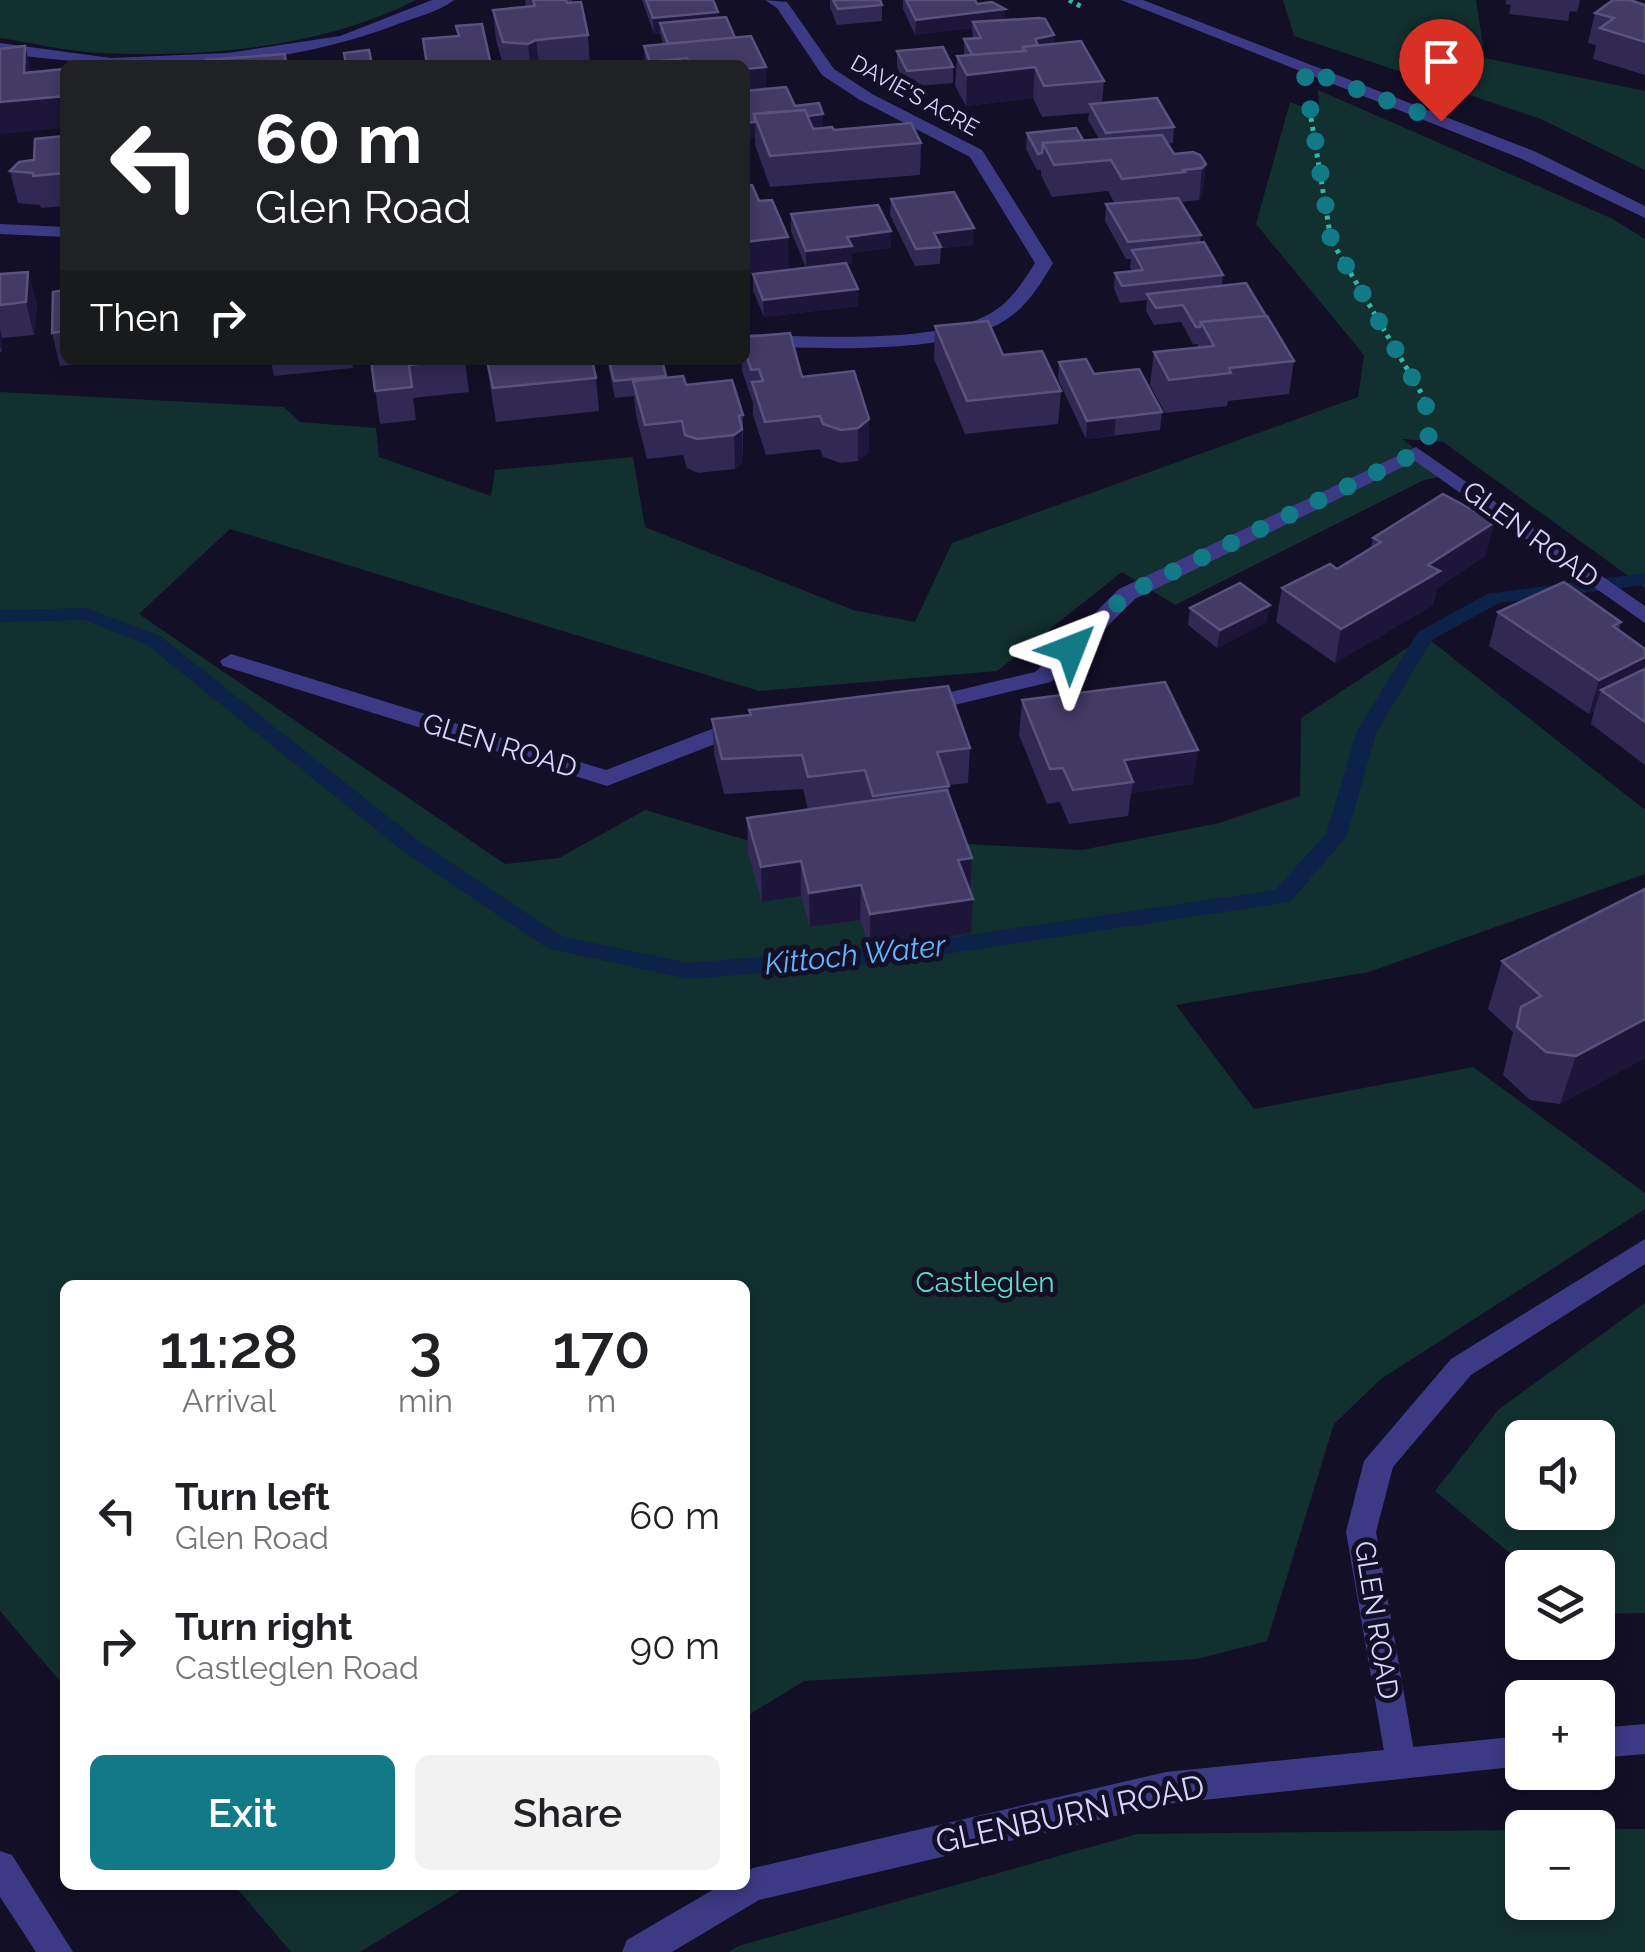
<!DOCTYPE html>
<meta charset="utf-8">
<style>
:root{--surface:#fff;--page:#f2f2f2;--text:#202124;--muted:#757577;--accent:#127987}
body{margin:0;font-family:Raleway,sans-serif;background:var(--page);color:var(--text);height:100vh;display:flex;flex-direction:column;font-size:38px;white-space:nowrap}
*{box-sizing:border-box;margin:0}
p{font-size:32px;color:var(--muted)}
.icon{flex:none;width:55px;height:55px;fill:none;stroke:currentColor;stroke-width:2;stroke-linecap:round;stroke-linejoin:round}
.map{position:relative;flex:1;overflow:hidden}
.panel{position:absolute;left:60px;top:1280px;width:690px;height:610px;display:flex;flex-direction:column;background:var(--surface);border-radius:15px;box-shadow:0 5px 15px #0003}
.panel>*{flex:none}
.top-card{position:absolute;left:60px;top:60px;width:690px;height:305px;border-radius:15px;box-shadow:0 5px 15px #0003;background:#202124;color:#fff;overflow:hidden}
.controls{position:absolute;left:1505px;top:1420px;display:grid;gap:20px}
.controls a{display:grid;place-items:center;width:110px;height:110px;border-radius:15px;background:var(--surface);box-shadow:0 5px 15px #0003;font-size:50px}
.pin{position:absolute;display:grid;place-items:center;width:85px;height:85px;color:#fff;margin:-102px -42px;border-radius:50% 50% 50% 0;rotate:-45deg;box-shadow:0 0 10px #0007}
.pin .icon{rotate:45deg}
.me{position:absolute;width:110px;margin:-55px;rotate:45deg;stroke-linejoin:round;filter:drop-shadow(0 0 8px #0008)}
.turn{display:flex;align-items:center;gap:35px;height:210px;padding:0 30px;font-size:45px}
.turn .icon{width:130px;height:130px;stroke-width:2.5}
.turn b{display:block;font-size:70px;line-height:85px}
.then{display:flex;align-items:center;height:95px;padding:0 30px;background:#0003;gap:20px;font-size:38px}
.eta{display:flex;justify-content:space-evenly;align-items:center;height:170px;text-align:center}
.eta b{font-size:60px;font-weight:600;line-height:70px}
.primary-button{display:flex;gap:20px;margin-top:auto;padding:20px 30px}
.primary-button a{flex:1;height:115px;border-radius:15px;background:var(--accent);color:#fff;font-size:40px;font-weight:600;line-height:115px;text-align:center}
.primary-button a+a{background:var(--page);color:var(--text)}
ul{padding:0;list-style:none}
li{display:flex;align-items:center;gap:30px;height:130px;padding:0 30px}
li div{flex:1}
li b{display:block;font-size:38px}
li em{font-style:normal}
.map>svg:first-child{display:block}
.green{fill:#12302f;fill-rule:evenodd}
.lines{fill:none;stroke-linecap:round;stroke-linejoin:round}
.stream{fill:#0c2248;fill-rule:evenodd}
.path{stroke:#2fb8b0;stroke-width:5;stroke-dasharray:4 5;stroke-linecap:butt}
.service{fill:#3d3a85;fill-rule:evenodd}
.minor{fill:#3d3a85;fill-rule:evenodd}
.tertiary{fill:#3d3a85;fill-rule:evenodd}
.wall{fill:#312854}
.shaded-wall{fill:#1d163a}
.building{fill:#433a66;stroke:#5a527e;stroke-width:2.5}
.route{stroke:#127987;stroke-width:18;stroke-dasharray:0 32.4}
.labels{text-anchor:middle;stroke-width:10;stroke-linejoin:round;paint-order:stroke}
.far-street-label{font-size:22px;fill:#d9d4ff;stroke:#130f26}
.street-label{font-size:28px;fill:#d9d4ff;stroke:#130f26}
.park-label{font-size:28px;fill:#5fe0c0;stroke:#130f26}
.water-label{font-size:30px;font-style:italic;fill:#62b6ff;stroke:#130f26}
.near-street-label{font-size:32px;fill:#d9d4ff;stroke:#130f26}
</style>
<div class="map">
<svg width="1645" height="1952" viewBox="0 0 1645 1952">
<rect width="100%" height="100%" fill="#130f26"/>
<g class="green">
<path d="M0 0H416C321 48 204 58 99 53 66 51 33 43 0 38Z"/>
<path d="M1283 0H1476L1485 58 1645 91V170L1541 119 1294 36Z"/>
<path d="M1318 90 1613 219 1645 239V588L1443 442 1402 439 1450 475 1424 480 1175 605 1122 572 997 671 759 691 230 529 139 614 505 864 559 858 645 810 800 856 949 843 1082 850 1219 823 1300 796 1301 718 1425 636 1645 810V874L1369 972 1176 1005 1254 1109 1473 1067 1645 1193V1209L1381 1379 1334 1424 1267 1641 1197 1659 804 1681 745 1717V1285H65V1687L0 1611V392L284 407 300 422 376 428 379 457 491 496 495 470 633 457 645 527 853 610 915 622 952 543 1358 397 1364 355 1256 224 1290 102 1320 114Z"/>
<path d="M1645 1303V1613L1598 1614V1568L1527 1567 1435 1491 1498 1410ZM1522 1438H1598V1512H1522Z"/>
<path d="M1598 1829H1645V1952H729L738 1946 1137 1834 1522 1830V1902H1598Z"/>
<path d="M234 1885H470L360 1952H291Z"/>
</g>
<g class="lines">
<path class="stream" d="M1645 573V585L1499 603 1432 640 1377 731 1347 836 1290 902 886 963 688 979 547 948 404 852 146 644 84 620 0 622V610L86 608 160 636 420 842 561 936 688 963 886 947 1275 890 1326 834 1357 731 1418 632 1487 594Z"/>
<g class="path">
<path d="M1069 0 1084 8"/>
<path d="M1311 118 1331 240 1423 396 1428 413"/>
</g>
<path class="service" d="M0 1851 12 1855 73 1952H36L0 1897Z"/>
<g class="minor">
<path d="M432 0H454C439 12 416 17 398 24 271 73 133 71 0 53V43L111 58 228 53 340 36Z"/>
<path d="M765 0 787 2 834 69 872 94 982 150 1053 263C1040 285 1026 308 1004 321 948 356 811 348 745 346V334C807 336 936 345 989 314 1010 303 1023 282 1035 263L970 157 860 100 822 75 777 8Z"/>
<path d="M0 224 65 227V237L0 234Z"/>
<path d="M1416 447 1645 606V623L1415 461 1135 599 1051 682 921 713 910 706 913 701 1035 672 1119 589Z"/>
<path d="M231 654 606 770 735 720H751L754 725 751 730 607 786 223 666 220 661Z"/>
<path d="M1645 1239V1264L1471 1375 1393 1467 1376 1532 1416 1763 1412 1774 1400 1778 1388 1774 1346 1532 1364 1461 1451 1359Z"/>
</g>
<g class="tertiary">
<path d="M1121 0H1143L1534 151 1645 206V218L1522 159Z"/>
<path d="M1645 1724V1754L1598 1758V1728Z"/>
<path d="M1522 1736V1766L1166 1804 759 1900 672 1952H622L627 1940 721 1885H745V1872L753 1868 1166 1772Z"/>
</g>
</g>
<g class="wall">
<path d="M525 0H572L588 35 590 65H503L496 40 493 10 526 7Z"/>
<path d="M642 0H714L718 18 735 38 766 89 795 106 823 128 921 143 920 175 770 187 755 145V138L745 139V65H645L644 46 663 44 660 33 654 34Z"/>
<path d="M830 0H880L882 5V21L837 25 830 7Z"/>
<path d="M903 0H975L977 4 1005 9 1004 20 1054 35 1053 44 1104 81 1102 103 1174 127 1173 143 1167 144 1174 154 1206 164 1202 196 1199 200 1182 202 1181 203 1201 235 1200 243 1223 275 1222 286 1294 361 1289 394 1228 401 1227 406 1165 413 1150 385 1154 352 1198 348V344H1193L1181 322 1154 325 1146 311 1147 300 1120 303 1114 289 1115 273 1132 271 1130 267 1131 259H1126L1105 221 1106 204H1115L1108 191 1052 197 1041 175V170H1037L1026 149 1027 133 1083 140 1099 139 1088 120 1089 113 1042 117 1033 98 966 106 955 86 957 56 964 55V39H973L972 28 915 35 903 9Z"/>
<path d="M1506 0H1580L1577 12 1570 11 1568 21 1509 14 1511 5 1506 4Z"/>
<path d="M1645 5V75L1593 59 1596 45 1588 43 1595 13Z"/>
<path d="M897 51 953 67V83L906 87 897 67Z"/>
<path d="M65 136V206L41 208 40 205 18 203 10 171 34 160Z"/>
<path d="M891 199 973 245 941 248 940 264 915 266 890 215Z"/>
<path d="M791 214 891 231V248L852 253V263L847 264 858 306 764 317 753 291V274L806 268 791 231Z"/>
<path d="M28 272 37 304 34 335 2 338V351L0 352V274Z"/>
<path d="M65 290V360H117L60 366 52 333Z"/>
<path d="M935 326 1061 391 1058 424 965 434 934 359Z"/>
<path d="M745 337 802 377 854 371 869 452 858 461 841 463 823 457 820 449 766 455 753 415V403L742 371 741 360H745Z"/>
<path d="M271 360H352L353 368 274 376Z"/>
<path d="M371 360H465L469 392 413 398 416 420 380 424Z"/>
<path d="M486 360H592L596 378 599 411 496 422Z"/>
<path d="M607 360H662L666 378 686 385 743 415V462L735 469 698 473 687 468 683 455 647 459 636 415 634 396 615 398Z"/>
<path d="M1059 362 1094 374 1162 412 1160 430 1086 439 1058 379Z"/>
<path d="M1373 538 1486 555 1437 588 1433 605 1335 663 1276 622 1282 588 1337 569 1371 548Z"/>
<path d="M1190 608 1267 622 1217 648 1188 625Z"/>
<path d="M1498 612 1621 622 1619 630 1645 649V765L1591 724 1594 711 1589 714 1489 646Z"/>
<path d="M1022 700 1193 784 1131 793 1128 816 1069 824 1060 802 1047 804 1019 735Z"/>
<path d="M749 710 970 748 968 783 949 785V795L970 892 971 933 870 949 860 920 810 927 801 896 762 902 748 853 747 818 808 810 803 789 724 794 714 754 712 719 750 715Z"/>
<path d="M1645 889V1058L1560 1104 1530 1100 1503 1075 1513 1032 1488 1009 1502 961Z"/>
</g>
<g class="shaded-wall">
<path d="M1005 9 1004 25 973 22 972 28 915 35 916 20Z"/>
<path d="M718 12V27L660 23V33L654 34 653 18Z"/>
<path d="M1054 35 1053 51 1042 53 1035 39Z"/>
<path d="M536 40 539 65H530L528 44Z"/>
<path d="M25 46 33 77 65 96V128L0 134V102L24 73Z"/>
<path d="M687 58V65H650V62Z"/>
<path d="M766 67V98L745 100V69Z"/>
<path d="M1035 67 1033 98 966 106 967 75Z"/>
<path d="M823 114V131L757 121Z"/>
<path d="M755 122V138L745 139V123Z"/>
<path d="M1206 164 1202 196 1199 200 1202 168Z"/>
<path d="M974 228 973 245 941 248 934 233Z"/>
<path d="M891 231V248L852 253V263L806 268V251L847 237Z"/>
<path d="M788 237 789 269 745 275V242Z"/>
<path d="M28 272 37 304 34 335 26 302Z"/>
<path d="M858 289V306L764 317 763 300Z"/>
<path d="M0 329 2 338V351L0 346Z"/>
<path d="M1116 418 1114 435 1086 439 1087 421Z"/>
<path d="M869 419V452L858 461V428Z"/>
<path d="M742 429 743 462 735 469 734 435Z"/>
<path d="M1495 522 1486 555 1437 588 1433 605 1335 663 1341 629 1428 565Z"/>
<path d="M1270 605 1267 622 1217 648 1220 630Z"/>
<path d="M1645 657V677L1601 690 1594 711 1589 714 1599 680Z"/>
<path d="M1198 750 1193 784 1131 793 1133 782 1124 760Z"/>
<path d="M972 858 970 892 958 860Z"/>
<path d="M801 861V896L762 902 761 867Z"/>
<path d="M861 885 860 920 810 927 809 893Z"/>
<path d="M973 899 971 933 870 949V914Z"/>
<path d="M1645 1019V1058L1560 1104 1576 1056Z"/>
</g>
<g class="building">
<path d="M533 0H566L567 3 581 2 588 35 536 40 528 44 503 42 493 10 535 6Z"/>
<path d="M646 0H713L718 12 653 18Z"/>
<path d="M833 0H880L882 5 838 9Z"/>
<path d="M906 0H975L977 4 992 2 1005 9 916 20Z"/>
<path d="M1613 0H1630L1645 5V42L1600 28 1614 18 1595 13Z"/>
<path d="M726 17 735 38 668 44 660 23Z"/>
<path d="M1039 18 1045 19 1054 35 1035 39 1038 45 1023 47V52L972 55 964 39 981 38 973 22Z"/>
<path d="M482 24 491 65H427L423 39 459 36 456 26Z"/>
<path d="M751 36 766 67 745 69V65H690L687 58 650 62 644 46Z"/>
<path d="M1081 41 1104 81 1044 86 1035 67 967 75 957 56 1026 51 1023 47Z"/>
<path d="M25 46 24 73 65 69V96L0 102V49Z"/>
<path d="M943 47 953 67 907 71 897 51Z"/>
<path d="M369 50 372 65H331L346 64 344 53Z"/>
<path d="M285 54 286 65H206V60Z"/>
<path d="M786 87 795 106 819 103 823 114 808 116 805 110 754 114 755 122 745 123V91Z"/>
<path d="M1157 98 1174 127 1106 133 1090 104Z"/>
<path d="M805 110 813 129 832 127 834 130 911 123 921 143 770 156 754 114Z"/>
<path d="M1076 128 1083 140 1043 143 1042 153 1038 154 1027 133Z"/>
<path d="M1162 135 1174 154 1193 152 1200 155 1206 164 1202 168 1183 170 1185 172 1122 179 1111 160 1054 165 1043 143Z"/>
<path d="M65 136V173L33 176V173L10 171 19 162 34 160 35 139Z"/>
<path d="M752 185 759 201 772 200 788 237 745 242V186Z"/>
<path d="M954 192 974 228 934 233 941 247 916 249 891 199Z"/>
<path d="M1178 198 1201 235 1128 242 1106 204Z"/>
<path d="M878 205 891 231 847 237 852 246 806 251 791 214Z"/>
<path d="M1204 242 1223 275 1122 286 1115 273 1143 270 1132 250Z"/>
<path d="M846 263 858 289 763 300 753 274Z"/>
<path d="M28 272 26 302 0 305V274Z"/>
<path d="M1246 283 1266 316 1201 322 1200 327H1196L1183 305 1156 308 1147 294Z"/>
<path d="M65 290V331L52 333 53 292Z"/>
<path d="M1267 316 1294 361 1229 368 1231 373 1169 380 1154 352 1214 346 1201 322Z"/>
<path d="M988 321 1003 355 1042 351 1061 391 967 401 935 326Z"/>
<path d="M790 333 802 377 854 371 869 419 858 428 841 430 823 424 820 416 765 422 752 382 763 381 759 369 751 370 745 351V337Z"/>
<path d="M1086 359 1094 374 1139 369 1162 412 1087 421 1059 362Z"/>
<path d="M371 360H456L409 365 412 387 375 391Z"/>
<path d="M487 360H592L596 378 493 388Z"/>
<path d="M609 360H662L666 376 614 381Z"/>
<path d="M683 376 686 385 732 380 743 415H739L742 429 734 435 697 439 685 435 682 421 645 425 633 381Z"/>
<path d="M1443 494 1495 522 1428 565 1440 571 1341 629 1282 588 1330 564 1337 569 1381 542 1373 538Z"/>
<path d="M1564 582 1621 622 1613 626 1645 649V657L1599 680 1498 612Z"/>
<path d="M1240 583 1270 605 1220 630 1190 608Z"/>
<path d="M1645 669V722L1601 690Z"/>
<path d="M1165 682 1198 750 1124 760 1133 782 1073 790 1063 768 1050 769 1022 700Z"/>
<path d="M948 686 970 748 937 752 949 786 873 796 865 770 808 777 802 755 722 759 712 719 751 715 749 710Z"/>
<path d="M947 790 972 858 958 860 973 899 870 914 861 885 809 893 801 861 761 867 747 818Z"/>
<path d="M1645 889V1019L1576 1056 1546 1052 1517 1027 1521 1007 1541 996 1502 961Z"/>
</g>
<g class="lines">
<path class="route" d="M1071 649 1127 594 1416 453 1433 430 1423 396 1331 240 1304 69 1441 121"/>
</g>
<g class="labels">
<g class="far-street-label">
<text transform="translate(915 95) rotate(29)" y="8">DAVIE'S ACRE</text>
</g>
<g class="street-label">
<text transform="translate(1531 534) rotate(36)" y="10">GLEN ROAD</text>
<text transform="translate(500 745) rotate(17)" y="10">GLEN ROAD</text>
<text transform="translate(1377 1620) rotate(81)" y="10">GLEN ROAD</text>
</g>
<g class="park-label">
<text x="985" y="1292">Castleglen</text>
</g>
<g class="water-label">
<text transform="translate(855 955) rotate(-6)" y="10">Kittoch Water</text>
</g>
<g class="near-street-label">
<text transform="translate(1070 1814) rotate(-12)" y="11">GLENBURN ROAD</text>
</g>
</g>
</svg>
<div class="controls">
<a><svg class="icon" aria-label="sound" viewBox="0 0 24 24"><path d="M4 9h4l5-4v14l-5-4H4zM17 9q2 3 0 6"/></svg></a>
<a><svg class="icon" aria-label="layers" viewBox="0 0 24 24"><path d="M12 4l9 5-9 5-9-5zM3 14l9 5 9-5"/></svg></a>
<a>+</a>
<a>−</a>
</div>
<div class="pin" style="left:1441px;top:121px;background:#d93025"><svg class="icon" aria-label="arrive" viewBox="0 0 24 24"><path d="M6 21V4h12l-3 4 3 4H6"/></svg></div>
<svg class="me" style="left:1071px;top:649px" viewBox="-20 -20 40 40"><path d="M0-17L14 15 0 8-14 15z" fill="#127987" stroke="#fff" stroke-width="4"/></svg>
<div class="top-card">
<div class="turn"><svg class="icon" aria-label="left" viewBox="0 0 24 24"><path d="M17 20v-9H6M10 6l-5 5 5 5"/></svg><div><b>60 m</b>Glen Road</div></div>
<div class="then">Then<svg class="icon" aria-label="right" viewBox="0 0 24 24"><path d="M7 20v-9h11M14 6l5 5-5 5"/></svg></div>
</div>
<section class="panel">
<div class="eta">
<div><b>11:28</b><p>Arrival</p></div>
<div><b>3</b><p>min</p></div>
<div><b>170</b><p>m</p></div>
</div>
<ul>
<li><svg class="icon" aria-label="left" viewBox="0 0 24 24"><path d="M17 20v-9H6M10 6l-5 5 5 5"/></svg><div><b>Turn left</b><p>Glen Road</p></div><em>60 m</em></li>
<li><svg class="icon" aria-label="right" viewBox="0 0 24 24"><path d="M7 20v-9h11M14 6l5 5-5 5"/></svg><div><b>Turn right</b><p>Castleglen Road</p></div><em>90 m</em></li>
</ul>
<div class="primary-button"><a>Exit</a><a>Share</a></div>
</section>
</div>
